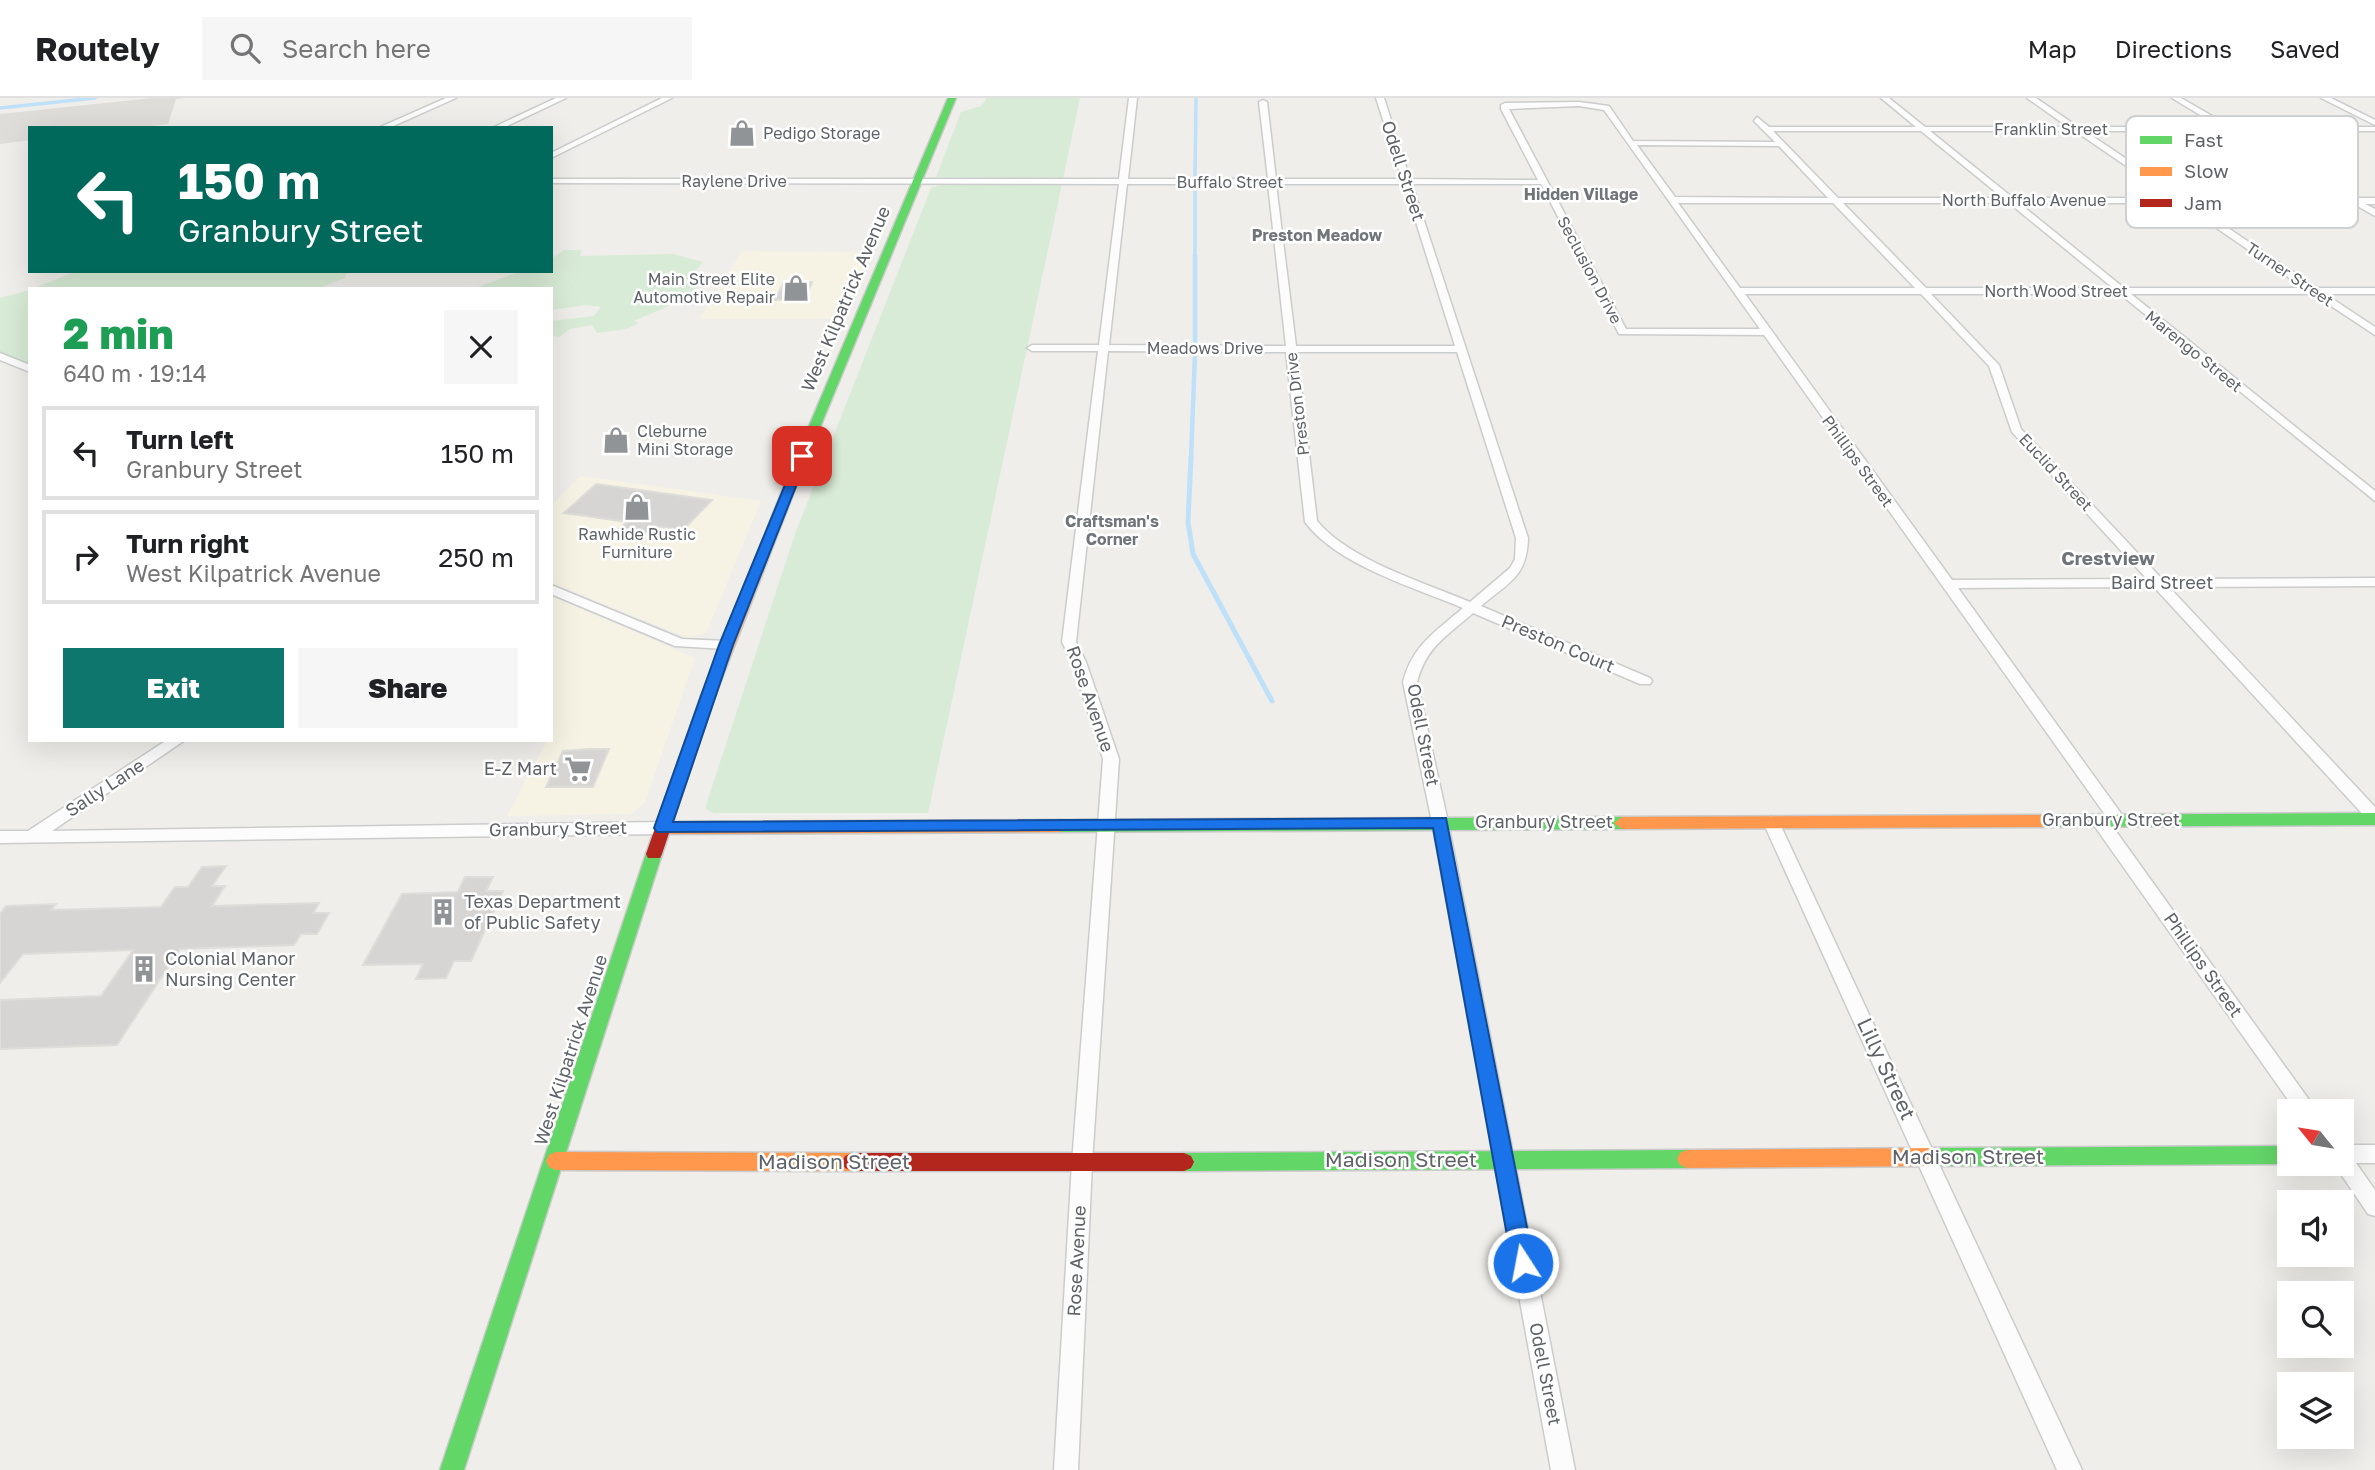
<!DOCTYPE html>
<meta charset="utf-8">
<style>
:root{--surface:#fff;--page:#f6f6f6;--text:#202124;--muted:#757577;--line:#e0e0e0;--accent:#0f766e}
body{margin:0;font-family:"Golos Text",sans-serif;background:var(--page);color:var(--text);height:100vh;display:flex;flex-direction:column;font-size:26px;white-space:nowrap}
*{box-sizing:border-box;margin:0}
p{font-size:23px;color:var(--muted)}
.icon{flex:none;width:38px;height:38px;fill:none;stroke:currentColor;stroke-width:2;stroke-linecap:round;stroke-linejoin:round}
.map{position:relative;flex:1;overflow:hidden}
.drawer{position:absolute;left:28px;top:189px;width:525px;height:455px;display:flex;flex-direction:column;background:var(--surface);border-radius:0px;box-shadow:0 7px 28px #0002}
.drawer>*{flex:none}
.hud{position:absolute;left:28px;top:28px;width:525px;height:147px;border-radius:0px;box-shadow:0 7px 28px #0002;background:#00695c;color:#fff;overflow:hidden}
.needle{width:46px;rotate:300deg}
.buttons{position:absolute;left:2277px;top:1001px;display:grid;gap:14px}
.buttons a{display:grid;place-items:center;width:77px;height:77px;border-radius:0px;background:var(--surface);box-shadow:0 7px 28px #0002;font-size:35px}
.pin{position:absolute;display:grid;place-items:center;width:60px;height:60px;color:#fff;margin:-30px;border-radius:14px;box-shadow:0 4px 10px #0006}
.me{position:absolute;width:77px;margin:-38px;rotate:349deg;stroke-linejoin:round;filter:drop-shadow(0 0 5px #0008)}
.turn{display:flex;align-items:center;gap:24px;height:147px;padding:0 35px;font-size:32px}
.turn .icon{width:91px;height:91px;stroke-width:2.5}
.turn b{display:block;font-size:49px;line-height:60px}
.round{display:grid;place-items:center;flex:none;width:74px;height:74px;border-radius:0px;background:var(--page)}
.summary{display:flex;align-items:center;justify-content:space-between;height:119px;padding:0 35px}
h1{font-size:42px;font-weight:800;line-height:52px;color:#1e9e55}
.action{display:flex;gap:14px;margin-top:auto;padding:14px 35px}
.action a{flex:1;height:80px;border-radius:0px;background:var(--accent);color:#fff;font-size:28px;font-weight:800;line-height:80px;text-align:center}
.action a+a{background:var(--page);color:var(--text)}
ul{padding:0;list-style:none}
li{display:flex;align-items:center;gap:21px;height:94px;margin:0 14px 10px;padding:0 21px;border:4px solid var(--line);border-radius:0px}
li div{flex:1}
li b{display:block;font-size:26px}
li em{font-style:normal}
header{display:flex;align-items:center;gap:42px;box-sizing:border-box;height:98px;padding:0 35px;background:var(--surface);border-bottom:2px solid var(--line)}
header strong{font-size:33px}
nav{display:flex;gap:38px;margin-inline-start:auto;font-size:24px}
.search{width:490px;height:63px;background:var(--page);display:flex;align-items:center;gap:18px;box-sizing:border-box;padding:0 24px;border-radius:0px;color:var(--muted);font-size:26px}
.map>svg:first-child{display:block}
.commercial{fill:#f7f3e4}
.industrial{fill:#dfddda}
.green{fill:#d8ebd6}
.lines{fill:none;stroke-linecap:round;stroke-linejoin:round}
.stream-far2{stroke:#bfe0f9;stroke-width:3.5}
.stream-far1{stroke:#bfe0f9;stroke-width:4.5}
.stream{stroke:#bfe0f9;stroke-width:5}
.building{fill:#d6d5d3;stroke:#deddd9;stroke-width:2}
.street-casing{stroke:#cbcccc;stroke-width:3}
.fast-casing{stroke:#cacacb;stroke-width:3}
.slow-casing{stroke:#cacacb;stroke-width:3}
.jam-casing{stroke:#cacacb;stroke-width:3}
.street{fill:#fdfcfc;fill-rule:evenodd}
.fast{fill:#63d668;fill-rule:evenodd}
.slow{fill:#ff974d;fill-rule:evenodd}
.jam{fill:#b3261e;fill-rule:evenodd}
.route{fill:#1a73e8;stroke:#114b97;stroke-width:2}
.labels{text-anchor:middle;stroke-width:5;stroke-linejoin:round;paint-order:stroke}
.far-street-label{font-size:16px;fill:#5f6368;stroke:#fff}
.far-poi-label{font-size:16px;fill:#5f6368;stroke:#fff;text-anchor:start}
.far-neighbourhood-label{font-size:16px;font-weight:bold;fill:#70757a;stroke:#fff}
.street-label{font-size:18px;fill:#5f6368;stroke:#fff}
.poi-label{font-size:18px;fill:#5f6368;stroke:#fff;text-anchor:start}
.neighbourhood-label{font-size:19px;font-weight:bold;fill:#70757a;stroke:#fff}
.near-street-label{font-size:21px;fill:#5f6368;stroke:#fff}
.key{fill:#fff;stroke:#cfd0d2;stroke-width:2}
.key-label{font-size:19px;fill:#5f6368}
</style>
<header>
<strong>Routely</strong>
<div class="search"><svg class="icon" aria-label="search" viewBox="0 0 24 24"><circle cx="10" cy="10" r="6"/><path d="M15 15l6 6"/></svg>Search here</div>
<nav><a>Map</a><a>Directions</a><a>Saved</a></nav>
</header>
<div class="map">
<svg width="2375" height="1372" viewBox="0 0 2375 1372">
<rect width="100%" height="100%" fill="#efeeea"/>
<g class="commercial">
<path d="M742 153 871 154 841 221H700Z"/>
<path d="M581 378 761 403 706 535 688 540 551 484V407Z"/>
<path d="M551 498 695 560 645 704 632 716 507 718 547 642H551Z"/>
</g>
<path class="industrial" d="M153 0H185L176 1 168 26 134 30H30V42L0 46V16Z"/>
<g class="green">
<path d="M987 0H1080L1063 81 936 79 961 14 981 8Z"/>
<path d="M943 86H1062L928 715H714L706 711V707L795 436 931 90Z"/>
<path d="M564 152H582L580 158 673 156 703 164 688 182 701 187 689 195H675L683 202 634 223 639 225 626 231 597 235 592 227 570 231 559 239 551 237V223L594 218 601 209 586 207 551 212V191H472L522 173H551V161Z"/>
<path d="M77 173H353L346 176 345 180 316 191H32Z"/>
<path d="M30 192V267L0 254V200Z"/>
</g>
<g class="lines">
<g class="stream-far2">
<path d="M0 10 95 0"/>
<path d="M1195 80 1196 0"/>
<path d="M1195 87V159"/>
</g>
<g class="stream-far1">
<path d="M1195 157V245"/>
<path d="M1191 360 1195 255"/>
</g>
<path class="stream" d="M1191 359 1188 424 1193 456 1272 603"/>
</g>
<g class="building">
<path d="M784 184H812L805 201 775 202Z"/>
<path d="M596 386 712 402 683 432 655 428 647 435 619 431 627 424 564 415Z"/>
<path d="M589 651H609L593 689H546L563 653Z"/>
<path d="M226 768 212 788H225L212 808 319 805 313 815H329L317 836H301L294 847 180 851 117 947 0 951V902L101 898 133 852 23 856 0 885V816L6 808 56 806 51 812 161 809 175 789H188L202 769Z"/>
<path d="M465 779H493L486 793H503L471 863H454L446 880 416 881 423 866 363 867 402 796 458 794Z"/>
</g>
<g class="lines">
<defs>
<g id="street">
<path d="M446 0H456L389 30H378Z"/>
<path d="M556 0H566L503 30H492Z"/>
<path d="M662 0H672L551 60V55Z"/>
<path d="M1129 0H1137L1128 81H1268L1259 4 1263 2 1267 4 1276 81H1402L1376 0H1384L1410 81 1538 82 1501 11V7L1505 5 1579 4 1609 8 1633 43 1775 44 1754 23 1757 19 1769 29H1916L1881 0H1889L1925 29H2068L2027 0H2036L2078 29H2220L2172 0H2181L2231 29H2375V33H2239L2356 100H2375V106H2365L2375 111V118L2352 105H2191L2317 190H2375V196H2325L2375 229V237L2313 196H2131L2375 393V403L2120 196H1931L1999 267 2021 331 2162 481 2375 480V488L2169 489 2375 709V725L2369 723 2154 489 1958 490 2125 721 2117 727 2111 725 1764 237 1619 236 1541 86H1412L1528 440C1527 479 1509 484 1481 508L1650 580 1652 583 1650 586H1640L1473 515C1447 538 1426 549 1417 584L1448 724 1575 1372H1551L1432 724 1403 584C1412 548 1435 534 1463 510 1413 489 1337 467 1305 424L1286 254 1108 253 1076 544 1086 564 1119 661 1092 1065 1078 1372H1054L1072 1065 1103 661 1072 564 1062 544 1098 253H1032L1027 250 1032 247H1099L1119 86 551 85V81H1119ZM1579 8 1604 12 1760 231H1626L1509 11ZM1773 33H1921L2003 100H1838ZM1930 33H2075L2173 100H2013ZM2085 33H2228L2344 100H2184ZM1637 47 1779 48 1828 100 1675 99ZM1127 86H1268L1286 248 1109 247ZM1276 86H1404L1455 248H1296ZM1678 105H1833L1915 190H1740ZM1843 105H2009L2113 190H1926ZM2019 105H2180L2304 190H2124ZM1745 196H1921L1989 268 2012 334 2147 481 1952 482ZM1297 254H1457L1516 440 1515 461 1510 470 1470 504C1423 484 1349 462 1317 423Z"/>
<path d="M2321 0H2331L2375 22V27Z"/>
<path d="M0 255 30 267V274L0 262Z"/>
<path d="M551 487 682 541 726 543 733 547 726 551 675 548 551 496Z"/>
<path d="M167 642H185L52 733 663 724 671 730 663 736 0 745V733H28Z"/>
<path d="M2099 716 2105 718 2317 1013H2296L2093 726 2091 722Z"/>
<path d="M1771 718 1779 724 2082 1372H2057L1763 724Z"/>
<path d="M2342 1047H2375V1065H2356L2375 1092V1118L2368 1116 2334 1066H2342Z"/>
</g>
<g id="fast">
<path d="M948 0H956L802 373 800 376H792L790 373Z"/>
<path d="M2375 715V727L2051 729 2043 723 2051 717Z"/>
<path d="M1622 719 1630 725 1622 731 1060 734 1052 728 1060 722Z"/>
<path d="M654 750 660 752 662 756 464 1372H440L646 756 648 752Z"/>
<path d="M2289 1048V1066L1932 1068 1925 1065 1922 1059 1925 1053 1932 1050Z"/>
<path d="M1687 1052 1694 1055 1697 1061 1694 1067 1687 1070 1184 1073 1177 1070 1174 1064 1177 1058 1184 1055Z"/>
</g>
<g id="slow">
<path d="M796 369 802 373 715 598 713 601H703L701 598 790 373Z"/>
<path d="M2051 717 2059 723 2051 729 1622 731 1614 725 1622 719Z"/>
<path d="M1060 722 1068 728 1060 734 663 736 655 730 663 724Z"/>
<path d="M1932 1050 1939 1053 1942 1059 1939 1065 1932 1068 1687 1070 1680 1067 1677 1061 1680 1055 1687 1052Z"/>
<path d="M556 1054 852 1055 859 1058 862 1064 859 1070 852 1073 556 1072 549 1069 546 1063 549 1057Z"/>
</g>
<g id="jam">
<path d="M708 593 715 598 662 756 660 760H648L646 756 701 598Z"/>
<path d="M852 1055H1184L1191 1058 1194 1064 1191 1070 1184 1073H852L845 1070 842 1064 845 1058Z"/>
</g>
</defs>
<use href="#street" class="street-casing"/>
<use href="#fast" class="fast-casing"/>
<use href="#slow" class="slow-casing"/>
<use href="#jam" class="jam-casing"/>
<use href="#street" class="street"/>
<use href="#fast" class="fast"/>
<use href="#slow" class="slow"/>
<use href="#jam" class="jam"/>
</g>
<path class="route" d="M802 354 808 358 733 547 673 724 1446 720 1534 1165 1531 1172 1523 1175 1515 1172 1512 1165 1433 730 657 734 654 730 719 547 797 358Z"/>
<defs>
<symbol id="shop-bare" viewBox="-9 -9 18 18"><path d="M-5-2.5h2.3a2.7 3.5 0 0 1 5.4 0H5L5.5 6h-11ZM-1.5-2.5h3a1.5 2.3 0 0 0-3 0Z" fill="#919496" stroke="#fff" stroke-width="2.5" paint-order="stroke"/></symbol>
<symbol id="supermarket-bare" viewBox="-9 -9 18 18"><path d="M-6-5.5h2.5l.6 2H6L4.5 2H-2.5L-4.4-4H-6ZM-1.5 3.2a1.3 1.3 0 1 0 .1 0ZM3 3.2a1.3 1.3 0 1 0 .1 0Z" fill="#919496" stroke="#fff" stroke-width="2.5" paint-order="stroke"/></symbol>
<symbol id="building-bare" viewBox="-9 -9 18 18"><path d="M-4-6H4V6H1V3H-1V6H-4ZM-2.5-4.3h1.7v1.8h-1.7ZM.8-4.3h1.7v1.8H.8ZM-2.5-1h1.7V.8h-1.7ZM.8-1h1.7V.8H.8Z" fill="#919496" stroke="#fff" stroke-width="2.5" paint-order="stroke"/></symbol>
</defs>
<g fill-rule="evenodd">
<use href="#shop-bare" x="723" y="16" width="38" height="38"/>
<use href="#shop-bare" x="777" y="171" width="38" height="38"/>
<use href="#shop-bare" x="597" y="323" width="38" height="38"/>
<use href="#shop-bare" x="618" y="390" width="38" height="38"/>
<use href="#supermarket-bare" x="559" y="652" width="38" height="38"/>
<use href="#building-bare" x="424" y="795" width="38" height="38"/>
<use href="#building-bare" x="125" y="852" width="38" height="38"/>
</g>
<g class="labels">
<g class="far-street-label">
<text x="2051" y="37">Franklin Street</text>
<text x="734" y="89">Raylene Drive</text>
<text x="1230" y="90">Buffalo Street</text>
<text x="2024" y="108">North Buffalo Avenue</text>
<text transform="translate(1590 172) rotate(62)" y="6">Seclusion Drive</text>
<text transform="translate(2290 176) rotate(34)" y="6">Turner Street</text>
<text x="2056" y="199">North Wood Street</text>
<text x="1205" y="256">Meadows Drive</text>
<text transform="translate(2194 253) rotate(39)" y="6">Marengo Street</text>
<text transform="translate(1297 306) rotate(-97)" y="6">Preston Drive</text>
<text transform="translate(1858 363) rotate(54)" y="6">Phillips Street</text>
<text transform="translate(2056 374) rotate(47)" y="6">Euclid Street</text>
</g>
<g class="far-poi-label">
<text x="763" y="41">Pedigo Storage</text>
<text x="775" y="187" text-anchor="end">Main Street Elite<tspan x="775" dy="18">Automotive Repair</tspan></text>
<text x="637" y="339">Cleburne<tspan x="637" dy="18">Mini Storage</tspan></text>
<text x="637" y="442" text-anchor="middle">Rawhide Rustic<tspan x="637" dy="18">Furniture</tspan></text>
</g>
<g class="far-neighbourhood-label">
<text x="1581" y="102">Hidden Village</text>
<text x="1317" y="143">Preston Meadow</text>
<text x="1112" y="429">Craftsman's<tspan x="1112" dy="18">Corner</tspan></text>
</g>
<g class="street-label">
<text transform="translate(1403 73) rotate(72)" y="6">Odell Street</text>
<text transform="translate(846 201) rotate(-67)" y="6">West Kilpatrick Avenue</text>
<text x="2162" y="491">Baird Street</text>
<text transform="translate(1558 546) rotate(23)" y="6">Preston Court</text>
<text transform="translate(1090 601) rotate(71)" y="6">Rose Avenue</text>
<text transform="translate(1423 637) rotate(79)" y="6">Odell Street</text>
<text transform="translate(105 690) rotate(-33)" y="6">Sally Lane</text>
<text x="2111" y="728">Granbury Street</text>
<text x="1544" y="730">Granbury Street</text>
<text transform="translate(558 731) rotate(-1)" y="6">Granbury Street</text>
<text transform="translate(2203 867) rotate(55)" y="6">Phillips Street</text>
<text transform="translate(571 952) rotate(-72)" y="6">West Kilpatrick Avenue</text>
<text transform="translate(1077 1163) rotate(-87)" y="6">Rose Avenue</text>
<text transform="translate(1545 1276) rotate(79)" y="6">Odell Street</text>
</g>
<g class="poi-label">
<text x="557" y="677" text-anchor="end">E-Z Mart</text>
<text x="464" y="810">Texas Department<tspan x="464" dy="21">of Public Safety</tspan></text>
<text x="165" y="867">Colonial Manor<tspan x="165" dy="21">Nursing Center</tspan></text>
</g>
<g class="neighbourhood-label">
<text x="2108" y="467">Crestview</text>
</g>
<g class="near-street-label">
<text transform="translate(1886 971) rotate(65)" y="7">Lilly Street</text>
<text x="1968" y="1066">Madison Street</text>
<text x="1401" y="1069">Madison Street</text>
<text x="834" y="1071">Madison Street</text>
</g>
</g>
<rect x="2126" y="18" width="232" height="112" rx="10" class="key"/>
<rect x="2140" y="38" width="32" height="8" fill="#63d668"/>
<rect x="2140" y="69" width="32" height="9" fill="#ff974d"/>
<rect x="2140" y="101" width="32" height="8" fill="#b3261e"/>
<g class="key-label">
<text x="2184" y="49">Fast</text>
<text x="2184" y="80">Slow</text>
<text x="2184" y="112">Jam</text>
</g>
</svg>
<div class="buttons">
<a><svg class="needle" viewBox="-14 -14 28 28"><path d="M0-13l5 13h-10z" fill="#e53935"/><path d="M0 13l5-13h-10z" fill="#757577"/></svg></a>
<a><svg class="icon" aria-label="sound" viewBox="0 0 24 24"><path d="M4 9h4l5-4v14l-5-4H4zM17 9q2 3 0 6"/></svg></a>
<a><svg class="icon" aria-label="search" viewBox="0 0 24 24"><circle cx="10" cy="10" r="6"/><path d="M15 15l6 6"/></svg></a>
<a><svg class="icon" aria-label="layers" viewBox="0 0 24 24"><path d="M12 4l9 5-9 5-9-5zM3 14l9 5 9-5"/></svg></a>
</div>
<div class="pin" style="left:802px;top:358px;background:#d93025"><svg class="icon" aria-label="arrive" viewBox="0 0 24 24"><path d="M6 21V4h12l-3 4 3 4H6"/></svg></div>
<svg class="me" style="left:1523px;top:1165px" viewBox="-20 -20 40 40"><circle r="17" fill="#1a73e8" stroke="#fff" stroke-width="3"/><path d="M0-11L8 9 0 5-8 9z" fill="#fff"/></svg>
<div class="hud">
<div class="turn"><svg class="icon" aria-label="left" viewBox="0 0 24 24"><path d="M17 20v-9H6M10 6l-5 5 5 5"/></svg><div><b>150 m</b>Granbury Street</div></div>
</div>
<section class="drawer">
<div class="summary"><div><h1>2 min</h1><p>640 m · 19:14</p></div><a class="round"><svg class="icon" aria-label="close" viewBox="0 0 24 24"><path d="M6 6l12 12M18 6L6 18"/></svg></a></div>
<ul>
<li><svg class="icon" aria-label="left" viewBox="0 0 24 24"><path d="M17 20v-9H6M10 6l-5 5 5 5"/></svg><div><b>Turn left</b><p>Granbury Street</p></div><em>150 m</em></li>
<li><svg class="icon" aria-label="right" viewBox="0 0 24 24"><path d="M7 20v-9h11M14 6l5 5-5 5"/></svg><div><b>Turn right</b><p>West Kilpatrick Avenue</p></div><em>250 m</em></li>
</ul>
<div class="action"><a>Exit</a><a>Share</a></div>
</section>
</div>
